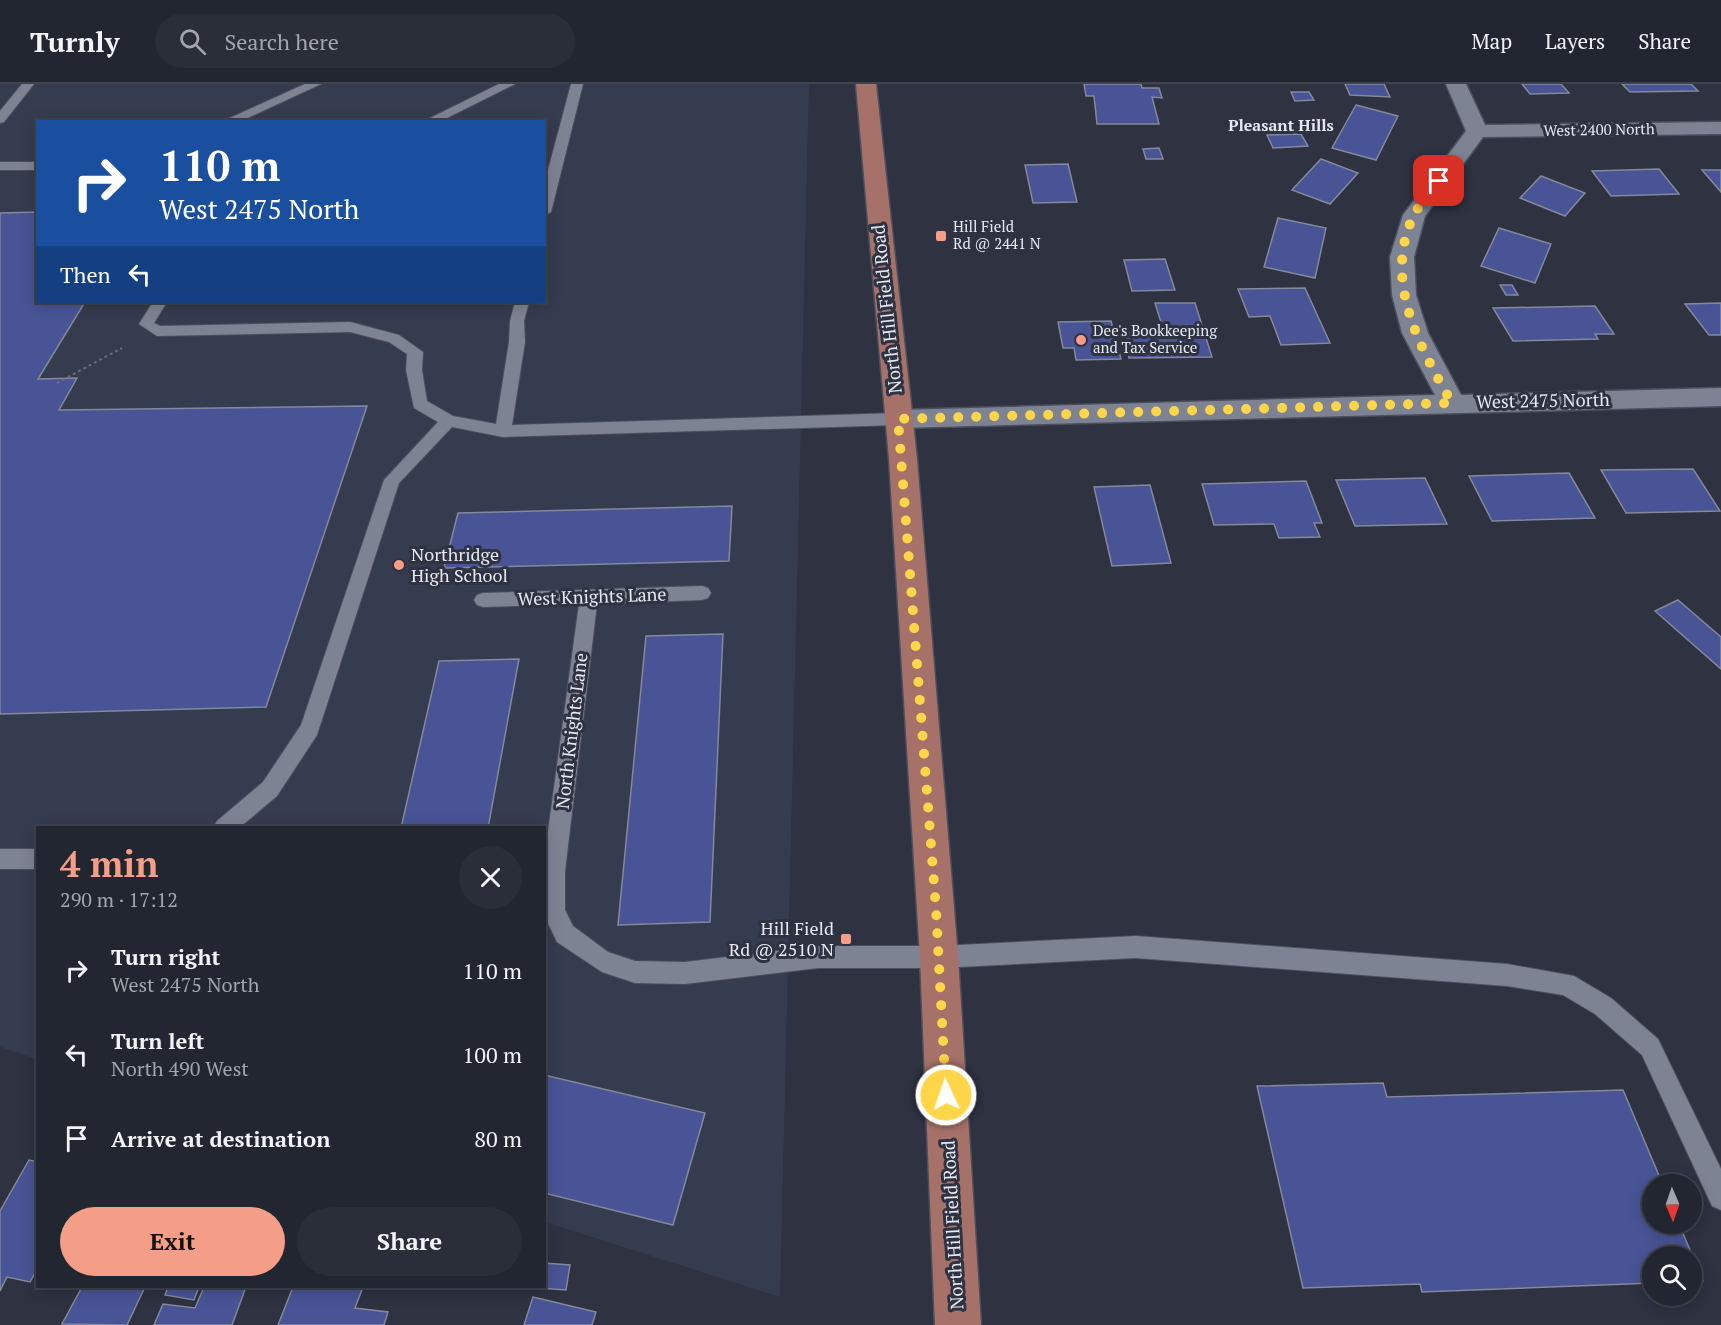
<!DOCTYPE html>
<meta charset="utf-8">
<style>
:root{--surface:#222631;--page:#2a2e39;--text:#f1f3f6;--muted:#a2a5ab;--line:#3f434d;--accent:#f49e87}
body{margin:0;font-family:"PT Serif",serif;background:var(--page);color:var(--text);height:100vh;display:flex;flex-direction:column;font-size:22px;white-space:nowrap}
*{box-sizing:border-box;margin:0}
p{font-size:20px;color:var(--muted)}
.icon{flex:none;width:33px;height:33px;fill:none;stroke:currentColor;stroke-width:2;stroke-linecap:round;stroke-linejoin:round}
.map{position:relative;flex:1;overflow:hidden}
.side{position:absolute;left:36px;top:742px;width:510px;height:462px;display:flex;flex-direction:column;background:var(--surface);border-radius:0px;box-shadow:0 3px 15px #0003,0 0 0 2px var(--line)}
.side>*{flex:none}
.banner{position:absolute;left:36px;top:36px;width:510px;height:183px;border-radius:0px;box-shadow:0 3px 15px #0003,0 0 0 2px var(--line);background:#1a4fa0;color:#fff;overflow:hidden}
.needle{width:39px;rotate:178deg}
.controls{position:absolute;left:1642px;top:1090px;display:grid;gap:12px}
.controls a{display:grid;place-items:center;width:60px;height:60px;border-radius:50%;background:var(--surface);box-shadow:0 3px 15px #0003,0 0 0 2px var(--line);font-size:30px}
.pin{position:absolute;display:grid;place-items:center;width:51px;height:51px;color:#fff;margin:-26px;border-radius:12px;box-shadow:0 3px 9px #0006}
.me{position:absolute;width:66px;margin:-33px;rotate:357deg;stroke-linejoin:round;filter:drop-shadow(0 0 4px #0008)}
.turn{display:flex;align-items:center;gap:21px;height:126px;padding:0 24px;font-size:27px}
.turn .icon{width:78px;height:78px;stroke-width:2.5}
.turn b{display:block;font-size:42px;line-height:51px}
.then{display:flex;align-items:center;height:57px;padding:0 24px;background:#0003;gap:12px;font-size:22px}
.round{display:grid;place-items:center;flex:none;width:63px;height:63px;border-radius:32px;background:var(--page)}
.summary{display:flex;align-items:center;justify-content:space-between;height:102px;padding:0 24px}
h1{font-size:36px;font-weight:600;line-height:45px;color:var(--accent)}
.action{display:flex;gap:12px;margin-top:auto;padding:12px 24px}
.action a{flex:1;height:69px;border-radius:36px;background:var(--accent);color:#111;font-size:24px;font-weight:600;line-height:69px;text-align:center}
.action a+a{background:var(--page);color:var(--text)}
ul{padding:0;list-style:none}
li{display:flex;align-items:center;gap:18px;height:84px;padding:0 24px}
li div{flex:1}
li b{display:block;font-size:22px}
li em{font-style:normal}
header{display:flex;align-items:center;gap:36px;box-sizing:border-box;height:84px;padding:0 30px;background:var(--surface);border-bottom:2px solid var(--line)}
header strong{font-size:28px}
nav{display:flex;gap:33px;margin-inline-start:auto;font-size:21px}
.search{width:420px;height:54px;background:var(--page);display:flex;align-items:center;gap:15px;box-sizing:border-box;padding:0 21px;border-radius:33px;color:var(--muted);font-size:22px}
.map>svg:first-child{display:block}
.built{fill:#363c4f;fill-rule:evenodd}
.building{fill:#485495;stroke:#83889a;stroke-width:1.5}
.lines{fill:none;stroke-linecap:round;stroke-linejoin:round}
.lane-casing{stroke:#4c505c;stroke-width:2}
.street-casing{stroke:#4c505c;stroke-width:3}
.primary-casing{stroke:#4c505c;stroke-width:3}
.path{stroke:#6a6d7b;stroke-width:2;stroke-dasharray:3 3;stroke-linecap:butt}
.lane{fill:#7e8394;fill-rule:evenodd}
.street{fill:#7e8394;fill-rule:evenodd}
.primary{fill:#a67169;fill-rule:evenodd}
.route{stroke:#ffd54a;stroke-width:10;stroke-dasharray:0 18}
.poi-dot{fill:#f49e87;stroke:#2e3241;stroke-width:2}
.labels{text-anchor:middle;stroke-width:6;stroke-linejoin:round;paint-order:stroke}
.far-street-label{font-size:15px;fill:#e6e9f3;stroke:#2e3241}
.far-poi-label{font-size:15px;fill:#e6e9f3;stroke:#2e3241;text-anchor:start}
.far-neighbourhood-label{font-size:16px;font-weight:bold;fill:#e6e9f3;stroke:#2e3241}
.street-label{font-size:18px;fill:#e6e9f3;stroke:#2e3241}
.poi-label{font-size:18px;fill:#e6e9f3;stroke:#2e3241;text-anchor:start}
</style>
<header>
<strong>Turnly</strong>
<div class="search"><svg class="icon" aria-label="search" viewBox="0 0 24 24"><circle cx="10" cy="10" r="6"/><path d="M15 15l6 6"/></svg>Search here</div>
<nav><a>Map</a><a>Layers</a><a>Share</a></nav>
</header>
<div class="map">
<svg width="1721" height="1241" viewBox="0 0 1721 1241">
<rect width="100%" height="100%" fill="#2e3241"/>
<path class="built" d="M0 0H809L780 1213 545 1138 544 744H38L37 975 0 963ZM38 38H544V218H38Z"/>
<g class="building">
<path d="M1084 0H1141L1142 4H1159L1162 14 1152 13 1159 40H1097L1094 12H1086Z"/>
<path d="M1345 0H1384L1390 13 1350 11Z"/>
<path d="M1522 0H1561L1569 9 1530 10Z"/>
<path d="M1622 0H1691L1698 7 1630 8Z"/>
<path d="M1291 8H1309L1314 16 1295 17Z"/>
<path d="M1356 21 1398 32 1376 76 1332 64Z"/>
<path d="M1301 50 1308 62 1273 64 1267 51Z"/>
<path d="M1159 64 1163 75H1146L1143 65Z"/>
<path d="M1321 75 1358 89 1330 120 1292 106Z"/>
<path d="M1068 80 1077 118 1033 119 1025 81Z"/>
<path d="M1659 85 1679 110 1611 112 1592 87Z"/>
<path d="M1702 86H1721V108Z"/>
<path d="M1541 92 1585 109 1565 132 1520 114Z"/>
<path d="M38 128V218H85L38 295 77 294 59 326 367 322 266 623 0 630V129Z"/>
<path d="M1278 134 1326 144 1315 194 1264 183Z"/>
<path d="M1499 144 1551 160 1535 199 1481 182Z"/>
<path d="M1165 175 1175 206 1132 207 1124 176Z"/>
<path d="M1500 201H1512L1518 211H1506Z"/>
<path d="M1305 204 1330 259 1281 261 1270 232 1249 233 1238 205Z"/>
<path d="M1155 219H1195L1212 273 1129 274 1123 249 1164 248Z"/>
<path d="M1721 219V251H1709L1685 220Z"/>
<path d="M1595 222 1614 250H1595L1598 255 1513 257 1493 224Z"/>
<path d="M1111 237 1121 275 1076 276 1074 264H1063L1058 238Z"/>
<path d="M1693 385 1720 427 1626 429 1601 386Z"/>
<path d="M1569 389 1595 434 1492 437 1469 392Z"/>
<path d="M1425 394 1447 440 1355 442 1336 396Z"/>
<path d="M1306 397 1322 439H1314L1320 453 1279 454 1274 440 1214 441 1202 400Z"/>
<path d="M1150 401 1171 479 1112 482 1094 403Z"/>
<path d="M732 422 729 477 444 484 458 429Z"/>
<path d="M1678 516 1721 553V585L1655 527Z"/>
<path d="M723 550 710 838 618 841 646 552Z"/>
<path d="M519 575 488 744H401L439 577Z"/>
<path d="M544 991 705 1029 673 1141 544 1109Z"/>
<path d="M1383 999 1387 1013 1623 1006 1663 1101H1653V1140H1679L1703 1197 1692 1198V1173H1653V1199L1422 1208 1420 1200 1303 1204 1257 1002Z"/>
<path d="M29 1076 38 1078V1184L30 1198 7 1193 0 1207V1127Z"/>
<path d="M544 1179 570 1181 566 1206 539 1204 544 1203Z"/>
<path d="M82 1203H145L127 1241 62 1240Z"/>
<path d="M168 1203H199L194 1216 165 1211Z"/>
<path d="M204 1203H246L232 1241H154L163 1220 195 1224Z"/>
<path d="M293 1203H363L355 1224 388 1228 384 1241H278Z"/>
<path d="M533 1213 596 1228 592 1241H524Z"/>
</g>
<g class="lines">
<defs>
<g id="lane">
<path d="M22 0H34L4 38 0 39V27Z"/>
<path d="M305 0H321L239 38H221Z"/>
<path d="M499 0H515L439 38H422Z"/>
<path d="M571 0H583L551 128 544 132V101Z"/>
<rect x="0" y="78" width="38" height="8"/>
<path d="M153 218H167L154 239 160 242 350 238 399 251 423 268 422 286 427 317 453 332 496 340 509 258 510 237 515 218H529L524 237 525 258 512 341 898 329 906 335 898 341 503 353 452 343 399 399 317 651 277 712 239 744H213L217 737 263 698 301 641 384 396 438 338 414 324 406 286 407 270 389 258 350 248 157 252 139 240Z"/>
<path d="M702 502 708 504 711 509 708 514 702 516 597 520 565 787V826L573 842 608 868 635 877 685 878 818 862H939L1136 852 1507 880 1574 892 1611 914 1658 955 1721 1085V1126L1712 1122 1642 971 1595 930 1563 911 1507 902 1136 874 939 884H818L685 900 635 899 602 888 557 858 544 831V777L579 520 483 523 477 521 474 516 477 511 483 509Z"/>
<rect x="0" y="765" width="38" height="20"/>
</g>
<path id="street" d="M1446 0H1466L1485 41 1721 38V50L1483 53 1425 132 1414 173 1416 211 1428 249 1461 311 1721 304V322L898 344 888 342 884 335 888 328 898 326 1435 311 1402 249 1392 211 1390 173 1403 131 1466 47Z"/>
<path id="primary" d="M856 0H876L917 375 958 873 981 1241H935L920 873 889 375Z"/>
</defs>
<use href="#lane" class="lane-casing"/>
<use href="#street" class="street-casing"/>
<use href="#primary" class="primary-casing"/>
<path class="path" d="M57 299 122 264"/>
<use href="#lane" class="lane"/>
<use href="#street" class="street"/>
<use href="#primary" class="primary"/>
</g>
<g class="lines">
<path class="route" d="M946 1011 936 825 898 335 1452 319C1420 264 1382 195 1414 131 1420 119 1431 108 1439 97"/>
</g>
<g class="poi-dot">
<rect x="935" y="146" width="12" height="12" rx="3"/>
<circle cx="1081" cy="256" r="6"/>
<circle cx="399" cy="481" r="6"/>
<rect x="840" y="849" width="12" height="12" rx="3"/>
</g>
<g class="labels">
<g class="far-street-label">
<text transform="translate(1599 46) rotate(-1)" y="5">West 2400 North</text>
</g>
<g class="far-poi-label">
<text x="953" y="148">Hill Field<tspan x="953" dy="17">Rd @ 2441 N</tspan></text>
<text x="1093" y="252">Dee's Bookkeeping<tspan x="1093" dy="17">and Tax Service</tspan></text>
</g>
<g class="far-neighbourhood-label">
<text x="1281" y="47">Pleasant Hills</text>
</g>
<g class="street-label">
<text transform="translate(887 225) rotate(-96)" y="6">North Hill Field Road</text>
<text transform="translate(1543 317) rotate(-1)" y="6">West 2475 North</text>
<text transform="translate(592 513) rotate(-2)" y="6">West Knights Lane</text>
<text transform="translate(572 647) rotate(-83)" y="6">North Knights Lane</text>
<text transform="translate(953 1141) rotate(-93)" y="6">North Hill Field Road</text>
</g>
<g class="poi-label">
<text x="411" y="477">Northridge<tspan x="411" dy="21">High School</tspan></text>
<text x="834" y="851" text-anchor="end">Hill Field<tspan x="834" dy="21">Rd @ 2510 N</tspan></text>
</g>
</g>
</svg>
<div class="controls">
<a><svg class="needle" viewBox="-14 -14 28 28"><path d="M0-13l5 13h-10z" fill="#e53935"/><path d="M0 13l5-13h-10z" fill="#a2a5ab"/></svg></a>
<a><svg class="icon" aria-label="search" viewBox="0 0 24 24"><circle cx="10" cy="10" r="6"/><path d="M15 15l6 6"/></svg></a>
</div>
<div class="pin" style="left:1439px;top:97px;background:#d93025"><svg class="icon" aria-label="arrive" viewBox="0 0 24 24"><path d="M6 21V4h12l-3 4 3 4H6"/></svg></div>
<svg class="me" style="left:946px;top:1011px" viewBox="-20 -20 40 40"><circle r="17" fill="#ffd54a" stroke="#fff" stroke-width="3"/><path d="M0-11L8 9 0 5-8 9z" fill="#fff"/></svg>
<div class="banner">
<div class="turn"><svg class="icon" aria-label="right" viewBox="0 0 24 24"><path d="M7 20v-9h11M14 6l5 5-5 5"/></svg><div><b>110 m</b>West 2475 North</div></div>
<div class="then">Then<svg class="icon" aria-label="left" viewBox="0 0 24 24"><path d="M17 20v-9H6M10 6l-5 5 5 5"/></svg></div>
</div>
<section class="side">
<div class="summary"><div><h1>4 min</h1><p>290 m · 17:12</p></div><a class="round"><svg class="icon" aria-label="close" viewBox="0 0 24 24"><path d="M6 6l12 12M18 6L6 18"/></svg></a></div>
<ul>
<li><svg class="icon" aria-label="right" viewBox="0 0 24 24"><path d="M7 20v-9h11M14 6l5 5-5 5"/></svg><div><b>Turn right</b><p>West 2475 North</p></div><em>110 m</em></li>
<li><svg class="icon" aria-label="left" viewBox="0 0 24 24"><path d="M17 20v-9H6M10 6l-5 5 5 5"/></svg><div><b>Turn left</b><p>North 490 West</p></div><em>100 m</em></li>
<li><svg class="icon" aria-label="arrive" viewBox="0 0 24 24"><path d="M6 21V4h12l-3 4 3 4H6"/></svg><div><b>Arrive at destination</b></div><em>80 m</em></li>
</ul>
<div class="action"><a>Exit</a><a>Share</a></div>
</section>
</div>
